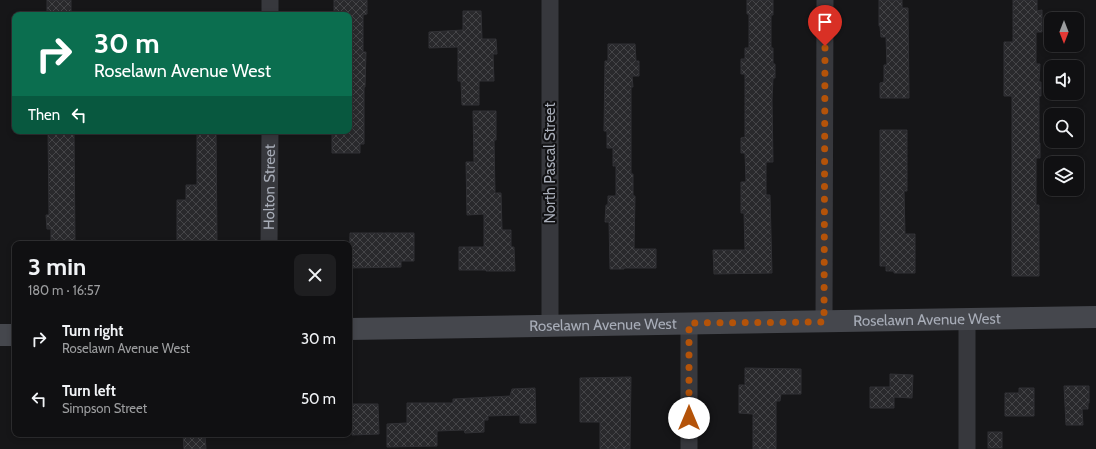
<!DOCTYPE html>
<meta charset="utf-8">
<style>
:root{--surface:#101012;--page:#1e1e20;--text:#f1f3f6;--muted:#9c9d9f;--line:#303032}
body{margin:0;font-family:Cabin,sans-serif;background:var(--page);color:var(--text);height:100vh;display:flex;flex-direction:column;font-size:15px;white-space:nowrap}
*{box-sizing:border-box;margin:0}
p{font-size:13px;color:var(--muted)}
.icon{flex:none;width:22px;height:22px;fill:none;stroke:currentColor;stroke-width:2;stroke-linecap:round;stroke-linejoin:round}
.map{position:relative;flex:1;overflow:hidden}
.drawer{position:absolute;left:12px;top:241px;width:340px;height:196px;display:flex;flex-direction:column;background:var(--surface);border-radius:8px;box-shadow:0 2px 6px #0003,0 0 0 1px var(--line)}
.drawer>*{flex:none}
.banner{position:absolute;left:12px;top:12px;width:340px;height:122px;border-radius:8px;box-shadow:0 2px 6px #0003,0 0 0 1px var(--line);background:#0b6e4f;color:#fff;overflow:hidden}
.needle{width:26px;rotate:180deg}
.buttons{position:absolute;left:1044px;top:12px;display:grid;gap:8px}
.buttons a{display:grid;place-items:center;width:40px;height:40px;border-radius:8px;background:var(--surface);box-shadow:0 2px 6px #0003,0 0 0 1px var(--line);font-size:20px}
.pin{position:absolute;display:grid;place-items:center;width:34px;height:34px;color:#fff;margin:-41px -17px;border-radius:50% 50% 50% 0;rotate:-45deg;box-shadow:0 0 4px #0007}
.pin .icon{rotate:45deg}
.me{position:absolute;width:44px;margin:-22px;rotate:0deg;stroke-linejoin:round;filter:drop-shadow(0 0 3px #0008)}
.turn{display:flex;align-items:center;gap:14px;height:84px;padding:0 16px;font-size:18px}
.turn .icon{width:52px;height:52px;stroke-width:2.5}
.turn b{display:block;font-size:28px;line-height:34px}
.then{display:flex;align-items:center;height:38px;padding:0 16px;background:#0003;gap:8px;font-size:15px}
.round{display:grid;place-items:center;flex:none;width:42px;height:42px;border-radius:8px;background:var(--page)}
.headline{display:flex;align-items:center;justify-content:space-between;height:68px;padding:0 16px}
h1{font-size:24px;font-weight:700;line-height:30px}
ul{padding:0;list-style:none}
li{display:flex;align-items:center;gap:12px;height:60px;padding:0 16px}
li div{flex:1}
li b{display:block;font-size:15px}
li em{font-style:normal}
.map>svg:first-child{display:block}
.building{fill:url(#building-cross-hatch);stroke:#303034}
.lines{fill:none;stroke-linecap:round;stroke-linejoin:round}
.street{stroke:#37383d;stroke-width:17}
.secondary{stroke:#45474d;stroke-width:22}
.route{stroke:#b45309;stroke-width:7;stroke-dasharray:0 12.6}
.labels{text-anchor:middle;stroke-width:4;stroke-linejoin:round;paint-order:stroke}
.street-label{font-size:15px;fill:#a8adb8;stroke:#111113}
</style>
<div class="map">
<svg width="1096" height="449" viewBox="0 0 1096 449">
<defs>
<pattern id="building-cross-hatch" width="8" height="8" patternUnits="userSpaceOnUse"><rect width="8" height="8" fill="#29292c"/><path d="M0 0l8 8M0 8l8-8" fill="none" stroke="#454548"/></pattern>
</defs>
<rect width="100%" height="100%" fill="#161618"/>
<g class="building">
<rect x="47" y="0" width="24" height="15"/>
<path d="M334 0H367V14L363 15V52H366L365 87H364V144H360V153H332V133H336V131H349V15H334Z"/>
<path d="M747 0H773V15H771V48H773V64H775V78H773L772 100 773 162H766V195H770L772 273 714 274 713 250H745L744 213H741V182H746L745 153H741V138L745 137V74H741V59H745V48H749V14H747Z"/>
<path d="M879 0H902V8H908L909 98H880V83L884 82V65H887L886 37H881L880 26H879Z"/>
<path d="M1013 0H1037V11L1042 10V32H1036V64H1040L1039 82H1041V96H1039V143H1040V158H1036V205H1039V276H1012V96H1004V42H1013Z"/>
<path d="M463 11H481L482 39H496L497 54H493L494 81H479V105H462L461 81H458V47L429 48V32L463 30Z"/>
<path d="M608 44H635L636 61H639V76H632L633 87H631V174H633V196H635L634 249H656V268H624V269H610L609 222H605L606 205H608V196H616V166H613V148H607V131H604L605 61H608Z"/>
<path d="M473 111H496V140H494L495 193H501L502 230H511V247H514L515 271H486V270H459V247H484V214L467 215 466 162H474Z"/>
<path d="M880 130H907V191H904L905 234H915V273H894V271H886V266H880Z"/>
<path d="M48 131H74L75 244H51V229H47L46 215H49Z"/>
<path d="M197 131H216L217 242H177V200H186V185H197Z"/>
<path d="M350 233H414V261H401V267L349 268Z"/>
<path d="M745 368 801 369V394H781L780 401H776V449H753V414L739 413V385H745Z"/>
<path d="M890 374 913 375 912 398 894 397V408H870V387H890Z"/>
<path d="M631 377 630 449H600V422H580V378Z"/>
<path d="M1064 386H1089V403H1088V409H1082L1083 425H1066Z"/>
<path d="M535 388 536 423H520V415L488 416V420H484V432L465 433 464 430 437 431V446L387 447V424L407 423V403H453V399L510 396 512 389Z"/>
<path d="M1019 388H1034V416H1005V393H1019Z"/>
<path d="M349 404H378L379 434 352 435V426H349Z"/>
<rect x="988" y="432" width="14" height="16"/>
<path d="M183 434H205L206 449H184Z"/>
</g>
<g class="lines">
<g class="street">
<path d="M270 15V0"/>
<path id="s1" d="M269 244 270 131"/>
<path d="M967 319V449"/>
<path d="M824 322 825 0"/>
<path d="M550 326V0"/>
<path d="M689 449V323"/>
</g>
<g class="secondary">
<path id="s2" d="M349 329 1096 317"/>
<path d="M0 335H15"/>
</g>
</g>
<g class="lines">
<path class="route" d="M689 418V323L824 322 825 46"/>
</g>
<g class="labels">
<g class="street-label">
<text transform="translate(550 163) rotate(-90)" y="5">North Pascal Street</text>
<text dy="5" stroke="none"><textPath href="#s1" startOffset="57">Holton Street</textPath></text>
<text dy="5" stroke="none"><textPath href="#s2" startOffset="578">Roselawn Avenue West</textPath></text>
<text dy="5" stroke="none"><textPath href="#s2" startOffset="254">Roselawn Avenue West</textPath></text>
</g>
</g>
</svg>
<div class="buttons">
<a><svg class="needle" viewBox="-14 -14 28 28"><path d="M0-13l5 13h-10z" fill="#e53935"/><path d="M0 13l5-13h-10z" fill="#9c9d9f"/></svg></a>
<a><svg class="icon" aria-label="sound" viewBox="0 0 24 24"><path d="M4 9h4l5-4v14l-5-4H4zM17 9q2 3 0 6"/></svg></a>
<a><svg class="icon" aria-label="search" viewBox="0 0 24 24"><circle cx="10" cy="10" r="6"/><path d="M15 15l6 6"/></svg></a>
<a><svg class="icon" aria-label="layers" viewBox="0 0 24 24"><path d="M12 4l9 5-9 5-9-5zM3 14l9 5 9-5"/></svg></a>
</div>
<div class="pin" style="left:825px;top:46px;background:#d93025"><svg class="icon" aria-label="arrive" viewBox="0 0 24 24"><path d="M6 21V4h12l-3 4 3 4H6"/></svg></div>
<svg class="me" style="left:689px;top:418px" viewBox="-20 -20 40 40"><circle r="19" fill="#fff"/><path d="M0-13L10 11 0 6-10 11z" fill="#b45309"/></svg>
<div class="banner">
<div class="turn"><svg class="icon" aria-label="right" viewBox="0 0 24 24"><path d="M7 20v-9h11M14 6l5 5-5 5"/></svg><div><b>30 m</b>Roselawn Avenue West</div></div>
<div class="then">Then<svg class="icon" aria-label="left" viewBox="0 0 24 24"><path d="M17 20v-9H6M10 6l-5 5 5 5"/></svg></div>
</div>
<section class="drawer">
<div class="headline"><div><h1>3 min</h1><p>180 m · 16:57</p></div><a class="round"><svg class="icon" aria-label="close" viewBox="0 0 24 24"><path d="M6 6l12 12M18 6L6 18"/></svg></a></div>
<ul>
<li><svg class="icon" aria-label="right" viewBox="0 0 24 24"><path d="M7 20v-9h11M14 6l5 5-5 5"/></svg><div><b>Turn right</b><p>Roselawn Avenue West</p></div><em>30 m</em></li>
<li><svg class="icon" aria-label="left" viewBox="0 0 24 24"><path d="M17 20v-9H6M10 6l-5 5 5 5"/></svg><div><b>Turn left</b><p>Simpson Street</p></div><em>50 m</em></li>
</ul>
</section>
</div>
